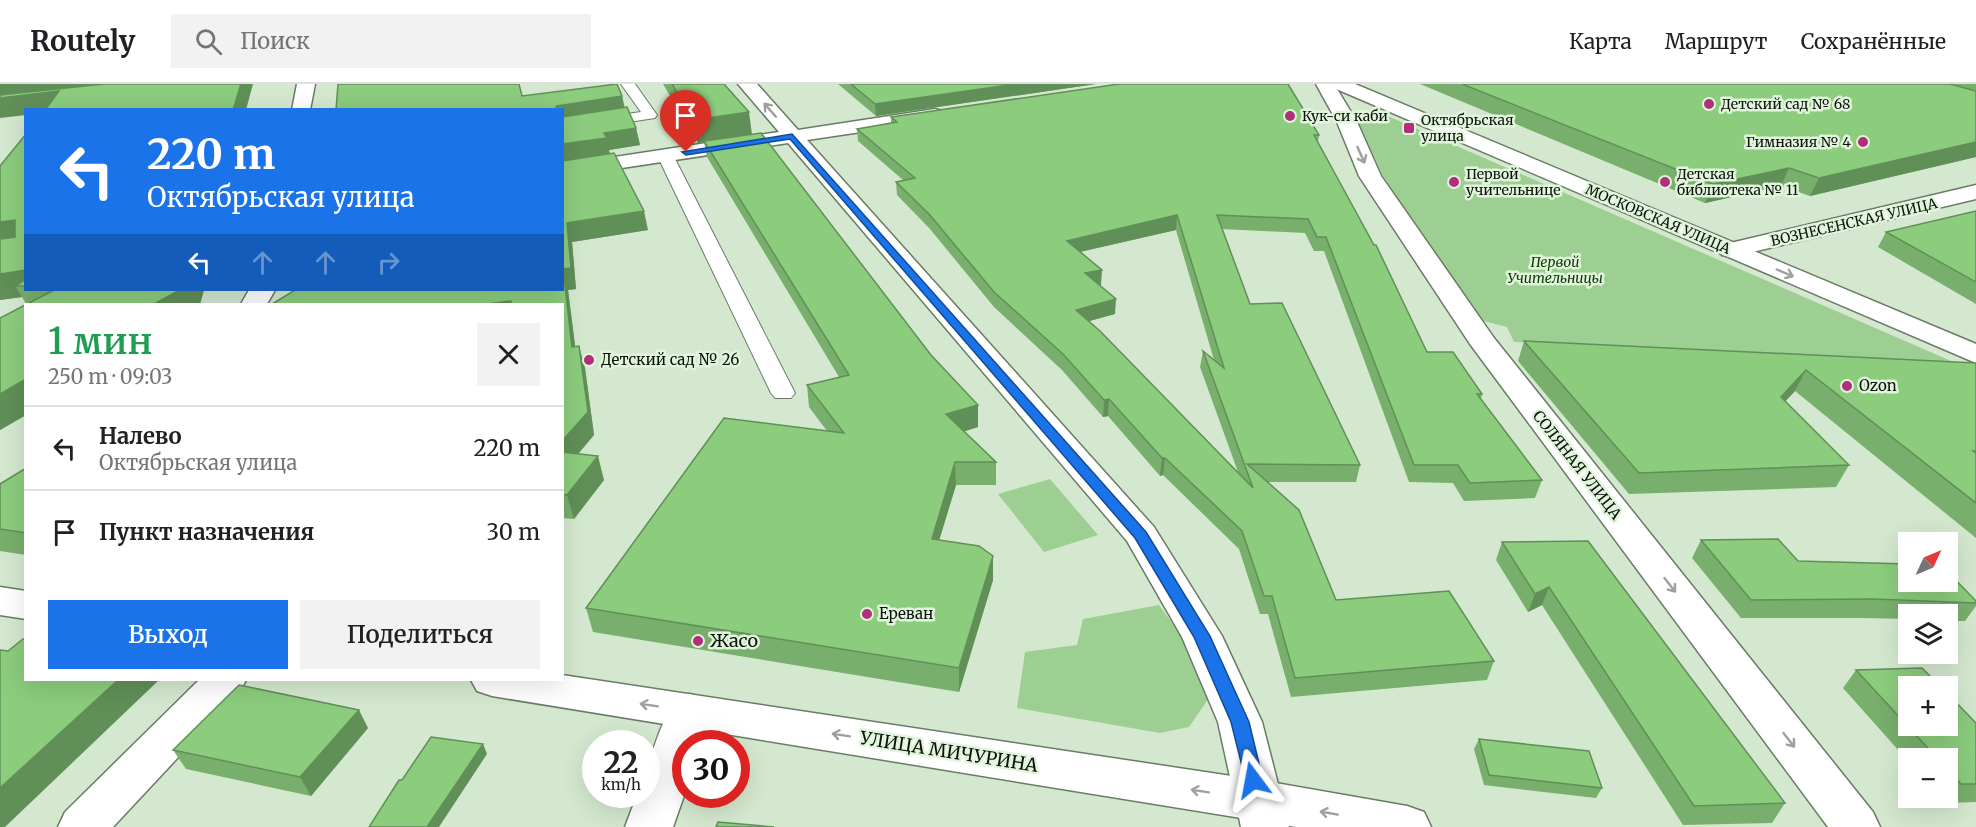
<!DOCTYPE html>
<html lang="ru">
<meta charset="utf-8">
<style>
:root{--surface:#fff;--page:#f2f2f2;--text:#202124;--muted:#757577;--line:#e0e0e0;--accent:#1a73e8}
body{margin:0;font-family:Merriweather,serif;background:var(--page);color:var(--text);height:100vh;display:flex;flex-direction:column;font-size:22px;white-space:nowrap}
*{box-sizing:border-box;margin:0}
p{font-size:20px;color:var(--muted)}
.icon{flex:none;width:33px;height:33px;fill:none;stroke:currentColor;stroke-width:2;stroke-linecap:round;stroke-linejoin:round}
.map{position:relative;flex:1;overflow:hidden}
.drawer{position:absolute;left:24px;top:219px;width:540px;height:378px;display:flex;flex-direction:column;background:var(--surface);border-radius:0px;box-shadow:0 6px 24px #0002}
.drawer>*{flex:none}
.top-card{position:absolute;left:24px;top:24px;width:540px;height:183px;border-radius:0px;box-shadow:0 6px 24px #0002;background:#1a73e8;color:#fff;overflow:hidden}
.needle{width:39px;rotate:46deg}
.fabs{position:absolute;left:1898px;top:448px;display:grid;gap:12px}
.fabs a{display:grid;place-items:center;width:60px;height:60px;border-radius:0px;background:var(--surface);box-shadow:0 6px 24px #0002;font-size:30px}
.speed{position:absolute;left:582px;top:646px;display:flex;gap:12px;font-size:30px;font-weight:700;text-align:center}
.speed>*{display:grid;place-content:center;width:78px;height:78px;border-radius:50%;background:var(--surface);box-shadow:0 6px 24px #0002;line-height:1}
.speed small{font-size:15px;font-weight:400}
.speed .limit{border:9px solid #d22;background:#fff;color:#111}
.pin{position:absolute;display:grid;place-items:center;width:51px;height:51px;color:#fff;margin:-62px -26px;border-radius:50% 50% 50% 0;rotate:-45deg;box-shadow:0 0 6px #0007}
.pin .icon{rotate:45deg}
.me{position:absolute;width:66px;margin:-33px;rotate:347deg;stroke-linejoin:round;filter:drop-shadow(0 0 4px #0008)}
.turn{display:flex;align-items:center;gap:21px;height:126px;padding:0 24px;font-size:27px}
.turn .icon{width:78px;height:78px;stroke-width:2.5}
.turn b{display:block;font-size:42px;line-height:51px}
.lanes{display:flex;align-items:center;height:57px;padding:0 24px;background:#0003;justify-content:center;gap:30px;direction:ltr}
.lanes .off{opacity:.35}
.round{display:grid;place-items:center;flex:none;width:63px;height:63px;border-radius:0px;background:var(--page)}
.overview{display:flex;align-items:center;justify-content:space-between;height:102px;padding:0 24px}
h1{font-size:36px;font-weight:600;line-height:45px;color:#1e9e55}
.primary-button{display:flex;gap:12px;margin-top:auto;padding:12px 24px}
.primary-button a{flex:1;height:69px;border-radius:0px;background:var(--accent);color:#fff;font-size:24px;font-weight:600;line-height:69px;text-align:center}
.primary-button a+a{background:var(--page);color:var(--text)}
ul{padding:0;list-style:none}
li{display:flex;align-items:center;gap:18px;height:84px;padding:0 24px;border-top:2px solid var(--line)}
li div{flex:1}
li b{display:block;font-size:22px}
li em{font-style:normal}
header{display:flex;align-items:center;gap:36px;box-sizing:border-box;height:84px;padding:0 30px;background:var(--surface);border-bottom:2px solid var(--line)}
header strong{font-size:28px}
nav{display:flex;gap:33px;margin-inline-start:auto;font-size:21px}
.search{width:420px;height:54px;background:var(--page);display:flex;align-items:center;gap:15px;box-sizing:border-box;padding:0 21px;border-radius:0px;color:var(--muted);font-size:22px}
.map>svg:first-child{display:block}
.green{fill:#9ccf91}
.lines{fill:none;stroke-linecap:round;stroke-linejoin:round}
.service-casing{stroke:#697b65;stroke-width:2}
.minor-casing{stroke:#697b65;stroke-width:3}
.secondary-casing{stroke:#697b65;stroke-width:3}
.primary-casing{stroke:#697b65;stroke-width:3}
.service{fill:#fff;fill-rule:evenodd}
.minor{fill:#fff;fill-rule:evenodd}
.secondary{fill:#fff;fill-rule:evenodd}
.primary{fill:#fff;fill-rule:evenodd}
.wall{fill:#78af6c;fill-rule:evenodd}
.shaded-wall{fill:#618f58}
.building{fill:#8bcc7d;stroke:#618f58;stroke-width:1.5;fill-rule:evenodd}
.oneway{stroke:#9da09d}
.route{fill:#1a73e8;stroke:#114b97;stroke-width:1.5}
.poi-dot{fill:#b12f7a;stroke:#e1f5dc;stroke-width:2}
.labels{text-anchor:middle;stroke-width:5;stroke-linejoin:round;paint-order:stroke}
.far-poi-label{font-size:14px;fill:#0b120a;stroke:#e1f5dc;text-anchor:start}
.far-street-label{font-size:14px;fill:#0b120a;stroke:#e1f5dc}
.far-park-label{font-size:14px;font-style:italic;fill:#0a3600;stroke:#e1f5dc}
.poi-label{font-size:15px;fill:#0b120a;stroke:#e1f5dc;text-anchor:start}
.street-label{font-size:15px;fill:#0b120a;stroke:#e1f5dc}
.near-poi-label{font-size:18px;fill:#0b120a;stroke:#e1f5dc;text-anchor:start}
.near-street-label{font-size:18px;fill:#0b120a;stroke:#e1f5dc}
</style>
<header>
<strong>Routely</strong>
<div class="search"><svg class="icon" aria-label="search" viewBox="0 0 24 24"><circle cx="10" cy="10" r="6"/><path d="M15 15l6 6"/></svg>Поиск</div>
<nav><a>Карта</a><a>Маршрут</a><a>Сохранённые</a></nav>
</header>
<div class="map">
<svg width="1976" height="743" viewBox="0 0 1976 743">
<rect width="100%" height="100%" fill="#d4e8cf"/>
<g class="green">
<path d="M1371 32 1390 33 1958 280 1514 258 1507 243 1476 235 1383 92 1356 34Z"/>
<path d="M1050 395 1098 451 1044 468 998 410Z"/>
<path d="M1159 521 1191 565 1209 614 1189 643 1160 649 1017 624 1025 568 1077 561 1083 535Z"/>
</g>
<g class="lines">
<defs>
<g id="service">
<path d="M621 0H635L657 31 655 34 562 48V39L641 28Z"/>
<path d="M665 66 673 71 795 309 791 314H775L771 309 657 71Z"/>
</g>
<g id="minor">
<path d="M297 0H315L310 26H292Z"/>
<path d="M738 0H757L798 46 935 25 942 27 944 31 935 37 807 56 1154 443 1222 552 1262 638 1289 743H1241L1218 638 1182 553 1127 457 788 59 562 93V81L779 48Z"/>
<path d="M1316 0H1334L1357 38 1381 92 1494 254 1873 728 1880 743H1828L1470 260 1359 92 1337 38Z"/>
<path d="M1976 101V115L1731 173 1722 171 1719 166 1722 161Z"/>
<path d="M249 206H275L267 220H241Z"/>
<path d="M199 596H246L240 607 113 743H58L65 728Z"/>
<path d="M690 610 705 615 712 627 701 660H686V706L673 743H625L637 711H646C646 677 659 645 675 615Z"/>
</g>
<path id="secondary" d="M1331 0H1355L1976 260V279L1334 4Z"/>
<g id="primary">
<path d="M0 503 26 507V535L0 531Z"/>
<path d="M562 591 1258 696 1407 722 1424 728 1431 743H1296L492 612 477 607 471 596H562Z"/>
</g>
</defs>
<use href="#service" class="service-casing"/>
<use href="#minor" class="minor-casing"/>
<use href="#secondary" class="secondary-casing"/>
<use href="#primary" class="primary-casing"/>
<use href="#service" class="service"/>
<use href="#minor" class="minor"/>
<use href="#secondary" class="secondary"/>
<use href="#primary" class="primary"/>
</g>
<g class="wall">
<path d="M663 0H724L752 50 978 343 964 347 996 378V401H956L939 457 993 472V496L959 608 593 548 586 524 827 347 809 323 807 301 839 293 707 73 704 58 698 59Z"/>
<path d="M838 0H1096L876 32Z"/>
<path d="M1420 0H1976V73L1810 112 1781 102 1705 119Z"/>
<path d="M522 12H622L625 24 636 44 640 61 609 66 610 70 648 146 572 158 576 205 568 206 575 262 585 284 594 351 578 370 604 396 574 435 562 434V206Z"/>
<path d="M891 33 1319 51 1318 58 1427 268 1482 310 1481 315 1542 396 1535 414 1464 417 1453 399 1409 398 1324 167H1314L1305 149 1222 145 1250 220 1360 381 1356 398H1267L1336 516 1494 577 1487 596 1291 613 1268 530H1260L1239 465 1163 391 1160 392 1108 332 1103 333 1062 286 994 223 930 145 897 111 896 98 903 96 858 57 857 45 891 39ZM1176 146 1214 276 1203 267 1200 283 1238 388 1089 237 1115 230 1099 201H1101L1080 168Z"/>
<path d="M26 50V206H204L200 220H26V331L0 346V234L26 220 22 213 0 216Z"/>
<path d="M1976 127V220L1878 163 1886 148Z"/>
<path d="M1524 257 1976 279V454L1795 307 1785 317 1849 381 1836 403 1629 410 1518 277Z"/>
<path d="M26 384V471L0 467V400Z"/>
<path d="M1701 456 1976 517V522L1965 537H1947V531H1908V535L1862 534H1741L1692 474Z"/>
<path d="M1502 458 1785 719 1772 739 1683 741 1542 521 1528 528 1496 476Z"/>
<path d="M1856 586 1976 639V718L1946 719 1941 714H1947V675H1908V677L1843 604Z"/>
<path d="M368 644 311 712 186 685 173 666Z"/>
<path d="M1479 655 1602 704 1596 714 1484 701 1474 665Z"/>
</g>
<g class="shaded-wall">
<path d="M0 0H165L68 26H26V31L0 34Z"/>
<path d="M241 0H253L246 26H233Z"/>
<path d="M1016 0H1096L876 32 875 20Z"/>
<path d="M622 12 625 28 562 39V26H557L556 22Z"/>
<path d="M749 28 752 51 698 59 694 36Z"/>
<path d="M636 44 640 61 609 66 610 72 562 79V60L604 49Z"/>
<path d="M1976 58V73L1810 112 1819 94Z"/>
<path d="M1789 84 1781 102 1705 119 1713 100Z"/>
<path d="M644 127 648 146 572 158 576 205 568 206 578 285 572 263 563 185 567 139Z"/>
<path d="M1177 131 1176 146 1066 171 1067 157Z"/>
<path d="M15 136 26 155 0 162V138Z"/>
<path d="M26 186V202H15L22 213 0 216V190Z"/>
<path d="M1102 186 1101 201 1084 204 1085 189Z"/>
<path d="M180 206H204L200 220H154Z"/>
<path d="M1116 215 1115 230 1075 241 1076 226Z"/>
<path d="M511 217 512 220H488Z"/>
<path d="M579 262 585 284 594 351 566 384 562 371V357Z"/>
<path d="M1806 286 1795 307 1770 334 1781 313Z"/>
<path d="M26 295V331L0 346V310Z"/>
<path d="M1109 315 1108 332 1103 333 1104 316Z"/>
<path d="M978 321V343L947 353 946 330Z"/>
<path d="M598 372 604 396 574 435 567 411Z"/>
<path d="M1162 374H1165L1163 391 1160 392Z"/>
<path d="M955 378 956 401 932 479V455Z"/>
<path d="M993 472V496L959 608V584Z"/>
<path d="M1549 503 1542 521 1528 528 1535 510Z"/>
<path d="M118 596H156L158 597 5 743H0V704Z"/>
<path d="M359 626 368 644 311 712 300 693Z"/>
<path d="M483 660 487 670 439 743H427Z"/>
</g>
<g class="building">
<path d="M104 0H241L233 26H45L59 7 0 14V11Z"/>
<path d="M338 0H519L522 12 617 0 622 12 556 22 557 26H336Z"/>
<path d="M672 0H724L749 28 694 36Z"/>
<path d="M851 0H1016L875 20Z"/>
<path d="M1119 0H1288L1319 51H1314L1374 161H1376L1427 268H1453L1482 310H1477L1542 396 1470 399 1458 381H1414L1326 153H1317L1308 135 1217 131 1250 220 1282 219 1360 381 1247 380 1299 426 1336 516 1449 507 1494 577 1295 594 1272 512H1264L1242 447 1165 374H1162L1109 315 1104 316 1063 270 994 208 929 130 896 98 915 94 857 45 897 38 891 33ZM1177 131 1224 284 1203 267 1253 404 1100 247 1076 226 1116 215 1085 189 1102 186 1067 157Z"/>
<path d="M1462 0H1950L1976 7V58L1819 94 1789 84 1713 100Z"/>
<path d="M627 23 636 44 604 49 607 54 562 60V33Z"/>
<path d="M761 49 931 271 978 321 946 330 996 378H955L932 455 979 462 993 472 959 584 586 524 724 334 844 349 807 301 849 291 704 57Z"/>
<path d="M26 50V186L0 190V155L15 153V136L0 138V82Z"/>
<path d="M614 69 644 127 567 139 571 184 563 185 572 263 579 262 588 328 562 357V220H511V217L488 220H272L295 206H562V77Z"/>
<path d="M1976 127V198L1886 148Z"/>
<path d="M26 195V202H15Z"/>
<path d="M54 206H180L154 220H26V295L0 310V234Z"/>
<path d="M1524 257 1976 279V367H1973L1976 369V419L1806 286 1781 313 1849 381 1639 389Z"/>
<path d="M562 368 598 372 567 411 562 410Z"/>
<path d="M26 384V449L0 445V400Z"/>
<path d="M1778 455 1798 477 1908 480V498H1947V487L1976 517V519L1874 515 1751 516 1701 456Z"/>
<path d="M1588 457 1785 719 1694 722 1549 503 1535 510 1502 458Z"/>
<path d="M23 555H26V596H118L0 704V566L8 567Z"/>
<path d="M1922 584 1941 603H1908V642H1947V609L1976 639V700H1961L1947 685V675H1938L1856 586Z"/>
<path d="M239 601 359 626 300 693 173 666Z"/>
<path d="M431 653 483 660 427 743H369L399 696H402Z"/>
<path d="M1479 655 1589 667 1602 704 1489 691Z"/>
<path d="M718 738 774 743H716Z"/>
</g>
<defs><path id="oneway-shaft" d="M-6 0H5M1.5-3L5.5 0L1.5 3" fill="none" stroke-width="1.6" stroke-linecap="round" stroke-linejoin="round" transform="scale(1.5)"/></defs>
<g class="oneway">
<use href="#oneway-shaft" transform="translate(770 26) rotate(-131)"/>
<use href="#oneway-shaft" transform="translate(1361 71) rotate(66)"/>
<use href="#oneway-shaft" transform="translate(1785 189) rotate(23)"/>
<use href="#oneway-shaft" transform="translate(1670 501) rotate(52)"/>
<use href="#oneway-shaft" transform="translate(649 621) rotate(-171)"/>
<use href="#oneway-shaft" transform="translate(841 651) rotate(-171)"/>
<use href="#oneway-shaft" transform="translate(1789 656) rotate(52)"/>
<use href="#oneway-shaft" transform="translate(1200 707) rotate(-171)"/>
<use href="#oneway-shaft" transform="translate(1329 729) rotate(-170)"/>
</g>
<path class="route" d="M792 50 1146 448 1210 552 1249 638 1263 696 1260 702 1253 704 1247 702 1231 638 1194 553 1135 454 790 55 686 71 682 68Z"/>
<g class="poi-dot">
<circle cx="1709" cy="20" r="6"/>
<circle cx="1290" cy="32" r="6"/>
<rect x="1403" y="38" width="12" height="12" rx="3"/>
<circle cx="1863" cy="58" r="6"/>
<circle cx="1454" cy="98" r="6"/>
<circle cx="1665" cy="98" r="6"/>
<circle cx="589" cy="276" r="6"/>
<circle cx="1847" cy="302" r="6"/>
<circle cx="867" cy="530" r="6"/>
<circle cx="698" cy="557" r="6"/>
</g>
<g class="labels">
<g class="far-poi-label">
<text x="1721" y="25">Детский сад № 68</text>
<text x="1302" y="37">Кук-си каби</text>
<text x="1421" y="41">Октябрьская<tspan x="1421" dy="16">улица</tspan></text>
<text x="1851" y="63" text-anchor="end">Гимназия № 4</text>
<text x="1466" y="95">Первой<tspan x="1466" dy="16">учительнице</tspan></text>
<text x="1677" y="95">Детская<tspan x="1677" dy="16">библиотека № 11</tspan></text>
</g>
<g class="far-street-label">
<text transform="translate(1658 135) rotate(23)" y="5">МОСКОВСКАЯ УЛИЦА</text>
<text transform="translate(1854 138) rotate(-13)" y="5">ВОЗНЕСЕНСКАЯ УЛИЦА</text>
</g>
<g class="far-park-label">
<text x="1555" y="183">Первой<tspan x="1555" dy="16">Учительницы</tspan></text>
</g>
<g class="poi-label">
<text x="601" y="281">Детский сад № 26</text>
<text x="1859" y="307">Ozon</text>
<text x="879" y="535">Ереван</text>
</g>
<g class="street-label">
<text transform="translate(1577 381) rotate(52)" y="5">СОЛЯНАЯ УЛИЦА</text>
</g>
<g class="near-poi-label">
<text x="710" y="563">Жасо</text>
</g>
<g class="near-street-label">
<text transform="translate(949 668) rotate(9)" y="6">УЛИЦА МИЧУРИНА</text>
</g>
</g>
</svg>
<div class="fabs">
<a><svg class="needle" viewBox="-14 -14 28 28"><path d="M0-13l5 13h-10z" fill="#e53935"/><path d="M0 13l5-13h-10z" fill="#757577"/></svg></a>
<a><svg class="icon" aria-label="layers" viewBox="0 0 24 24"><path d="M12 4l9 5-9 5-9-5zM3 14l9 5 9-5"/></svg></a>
<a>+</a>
<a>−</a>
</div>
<div class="speed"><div>22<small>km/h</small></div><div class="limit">30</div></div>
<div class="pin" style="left:686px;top:68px;background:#d93025"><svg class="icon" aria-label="arrive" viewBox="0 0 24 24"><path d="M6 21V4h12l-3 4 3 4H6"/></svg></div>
<svg class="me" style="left:1253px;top:696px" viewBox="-20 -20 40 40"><path d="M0-17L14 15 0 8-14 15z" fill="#1a73e8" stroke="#fff" stroke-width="4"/></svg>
<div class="top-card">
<div class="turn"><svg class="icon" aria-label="left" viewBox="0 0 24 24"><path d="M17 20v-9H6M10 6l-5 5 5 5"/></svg><div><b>220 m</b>Октябрьская улица</div></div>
<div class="lanes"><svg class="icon" aria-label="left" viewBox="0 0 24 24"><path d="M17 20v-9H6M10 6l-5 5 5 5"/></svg><svg class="icon off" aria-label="ahead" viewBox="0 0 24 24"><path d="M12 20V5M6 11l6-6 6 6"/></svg><svg class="icon off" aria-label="ahead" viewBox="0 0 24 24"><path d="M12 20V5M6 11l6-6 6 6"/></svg><svg class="icon off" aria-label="right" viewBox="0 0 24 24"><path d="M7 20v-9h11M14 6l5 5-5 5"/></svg></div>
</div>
<section class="drawer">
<div class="overview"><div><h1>1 мин</h1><p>250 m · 09:03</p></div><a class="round"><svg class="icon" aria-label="close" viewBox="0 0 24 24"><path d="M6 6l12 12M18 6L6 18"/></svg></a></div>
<ul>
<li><svg class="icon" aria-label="left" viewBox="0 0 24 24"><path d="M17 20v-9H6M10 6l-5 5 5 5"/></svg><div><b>Налево</b><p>Октябрьская улица</p></div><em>220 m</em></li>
<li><svg class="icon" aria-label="arrive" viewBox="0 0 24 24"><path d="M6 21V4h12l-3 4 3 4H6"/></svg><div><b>Пункт назначения</b></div><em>30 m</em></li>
</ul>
<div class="primary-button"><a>Выход</a><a>Поделиться</a></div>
</section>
</div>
